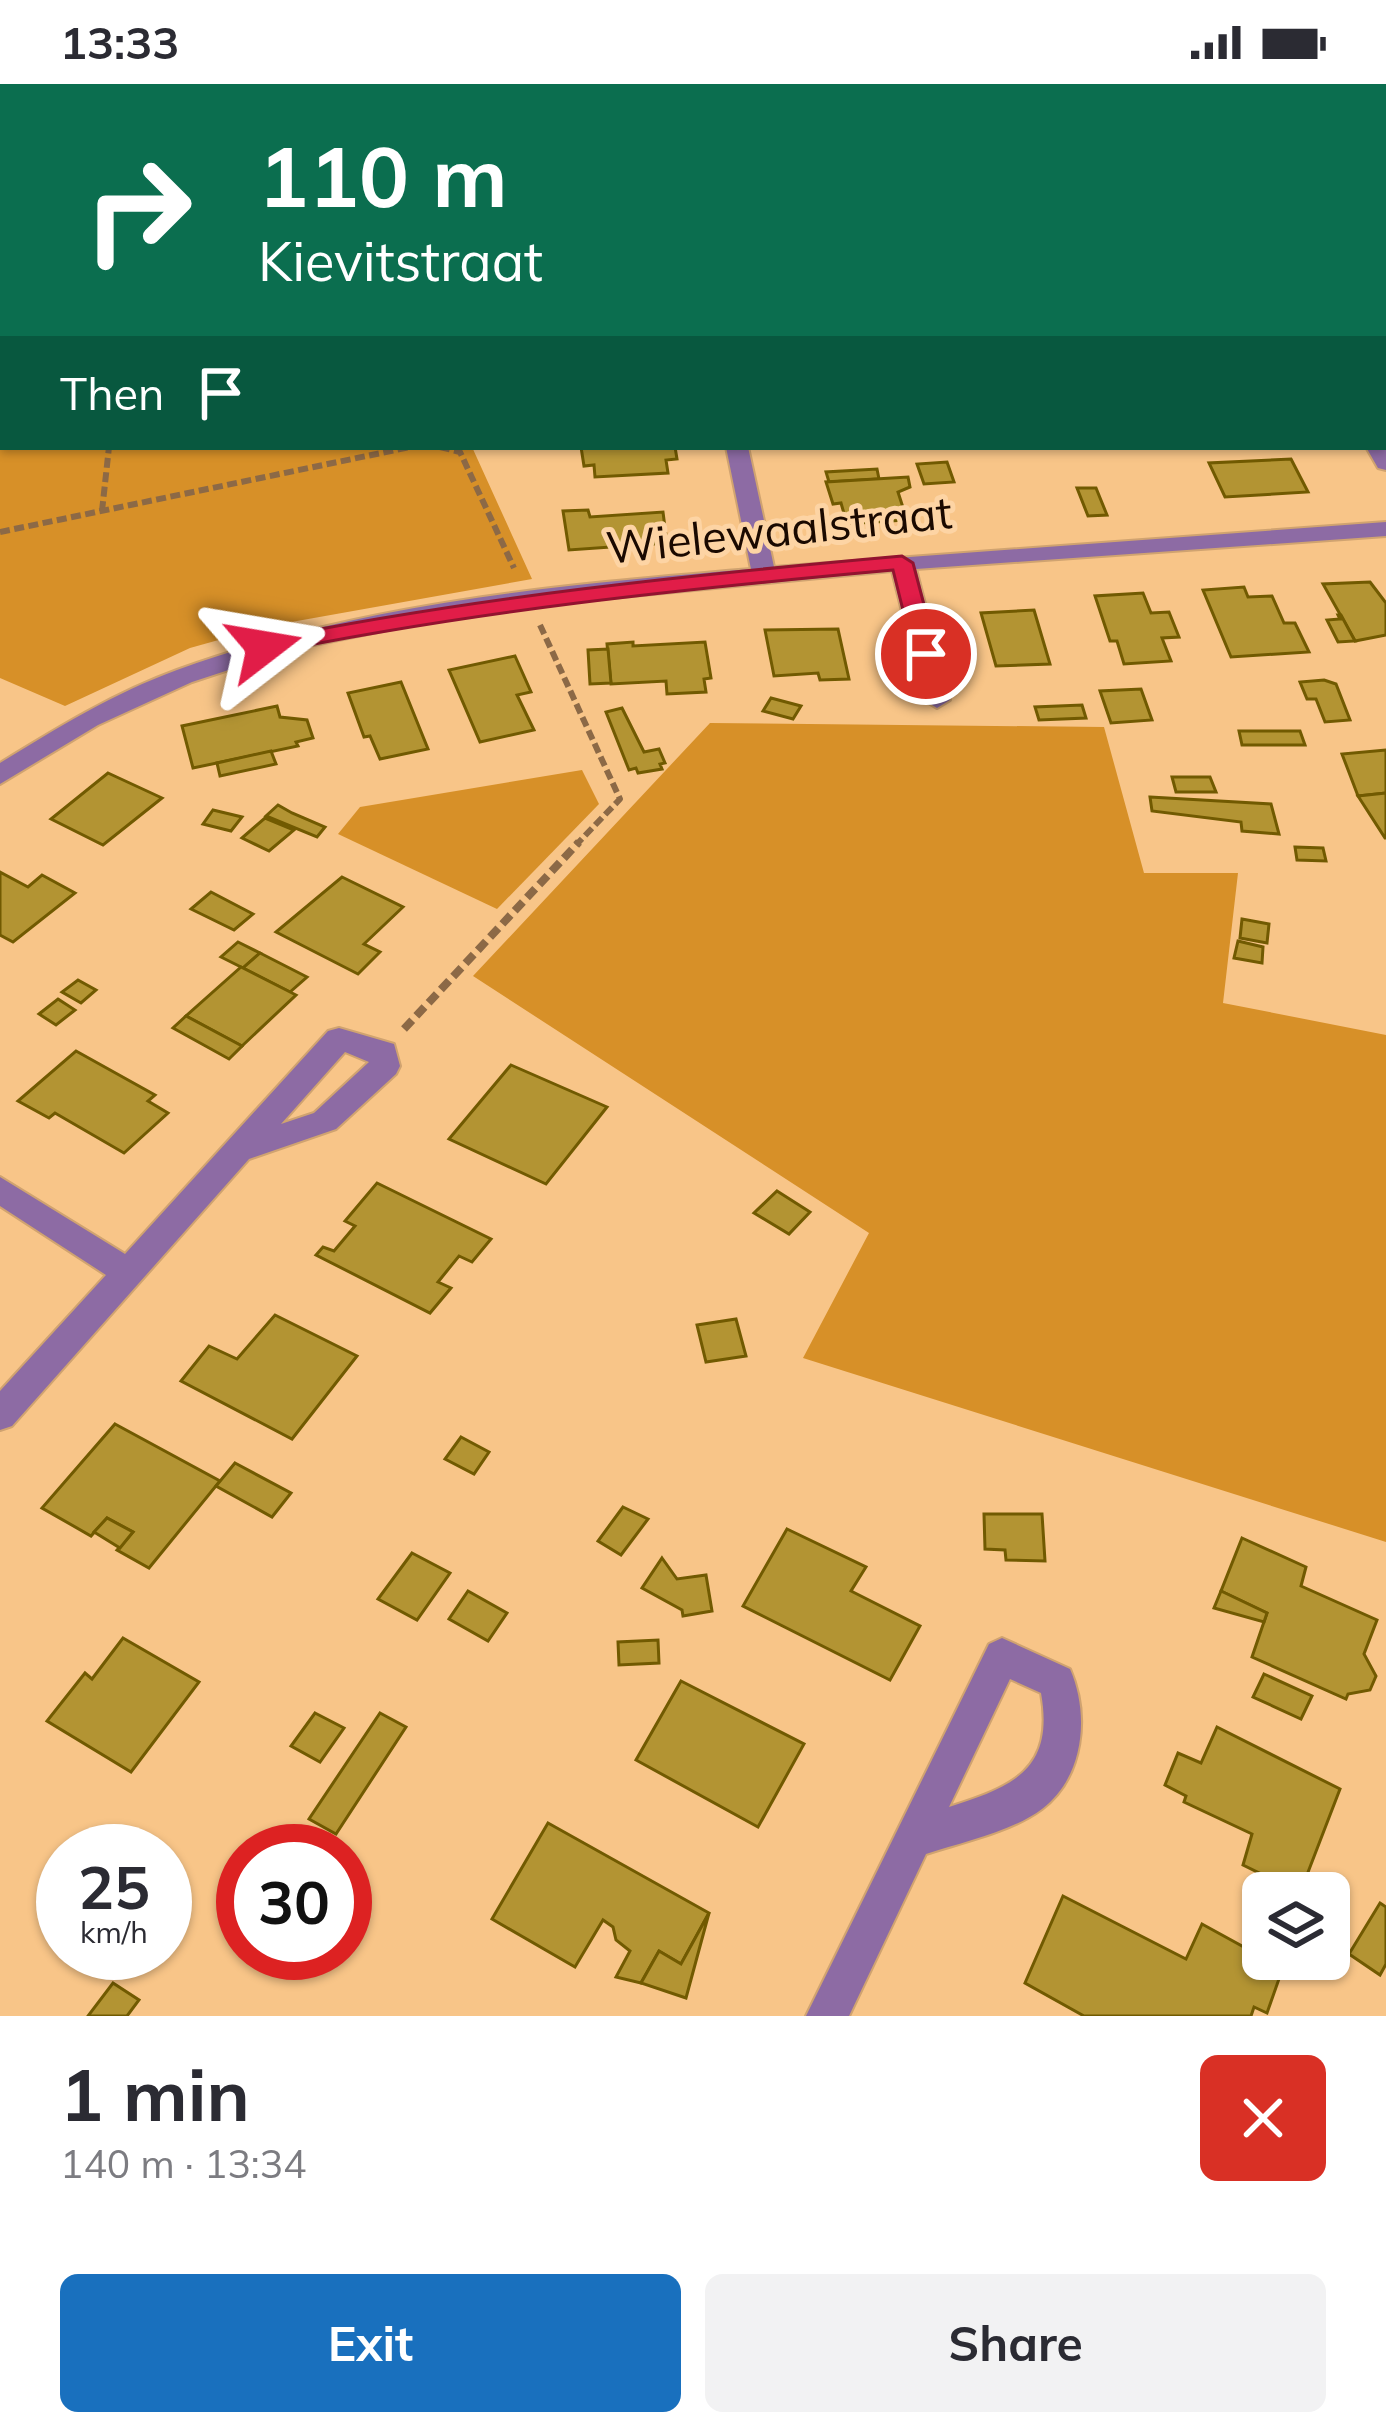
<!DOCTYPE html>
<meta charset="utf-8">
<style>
:root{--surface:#fff;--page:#f2f2f3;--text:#2b2b33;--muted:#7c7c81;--accent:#1970be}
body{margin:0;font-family:Mulish,sans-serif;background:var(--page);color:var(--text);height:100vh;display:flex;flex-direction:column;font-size:45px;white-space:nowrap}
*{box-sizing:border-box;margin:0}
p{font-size:39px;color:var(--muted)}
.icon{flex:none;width:66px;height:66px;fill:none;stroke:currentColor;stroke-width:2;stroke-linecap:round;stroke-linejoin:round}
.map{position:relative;height:1932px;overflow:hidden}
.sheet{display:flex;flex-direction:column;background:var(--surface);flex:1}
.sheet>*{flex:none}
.banner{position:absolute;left:0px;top:0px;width:1386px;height:366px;box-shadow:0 3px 9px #0004;background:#0b6e4f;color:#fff;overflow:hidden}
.tools{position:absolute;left:1242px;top:1788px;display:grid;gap:24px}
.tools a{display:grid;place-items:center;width:108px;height:108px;border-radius:18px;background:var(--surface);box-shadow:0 3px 9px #0004;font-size:60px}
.speed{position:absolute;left:36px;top:1740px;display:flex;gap:24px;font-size:60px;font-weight:700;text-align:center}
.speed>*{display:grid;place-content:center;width:156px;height:156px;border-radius:50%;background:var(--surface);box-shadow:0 3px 9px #0004;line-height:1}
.speed small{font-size:30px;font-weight:400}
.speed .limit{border:18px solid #d22;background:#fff;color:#111}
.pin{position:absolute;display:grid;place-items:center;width:102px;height:102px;color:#fff;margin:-51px;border:6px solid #fff;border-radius:50%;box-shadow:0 3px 12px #0007}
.me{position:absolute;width:132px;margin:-66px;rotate:76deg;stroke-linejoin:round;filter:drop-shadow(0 0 9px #0008)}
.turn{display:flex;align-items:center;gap:42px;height:252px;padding:0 60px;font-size:54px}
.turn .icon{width:156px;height:156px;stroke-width:2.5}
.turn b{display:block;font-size:84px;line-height:102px}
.then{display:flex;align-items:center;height:114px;padding:0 60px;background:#0003;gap:24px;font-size:45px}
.round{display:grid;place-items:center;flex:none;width:126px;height:126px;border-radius:18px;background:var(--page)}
.head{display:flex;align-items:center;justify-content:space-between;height:204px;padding:0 60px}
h1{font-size:72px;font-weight:700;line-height:90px}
.primary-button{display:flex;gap:24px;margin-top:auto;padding:24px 60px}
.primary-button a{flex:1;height:138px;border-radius:18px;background:var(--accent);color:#fff;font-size:48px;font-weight:700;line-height:138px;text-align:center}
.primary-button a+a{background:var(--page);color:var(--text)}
.status{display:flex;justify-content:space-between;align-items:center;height:84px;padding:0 60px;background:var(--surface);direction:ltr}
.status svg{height:33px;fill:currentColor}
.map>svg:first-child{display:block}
.green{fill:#d79028}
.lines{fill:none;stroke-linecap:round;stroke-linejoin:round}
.stream{fill:#23bdb8;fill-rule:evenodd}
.building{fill:#b39433;stroke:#715a01;stroke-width:3}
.minor-casing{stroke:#d0a370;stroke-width:4}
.path-far1{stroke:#8c6946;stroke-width:6;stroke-dasharray:10 4.5;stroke-linecap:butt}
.path{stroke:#8c6946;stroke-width:8;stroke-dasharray:12 6;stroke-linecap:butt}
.minor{fill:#8d6ba4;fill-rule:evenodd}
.route{fill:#e11d48;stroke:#92132f;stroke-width:3}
.labels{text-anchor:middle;stroke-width:10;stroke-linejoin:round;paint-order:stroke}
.street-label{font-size:45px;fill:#1a0900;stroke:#fdd4a4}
</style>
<div class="status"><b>13:33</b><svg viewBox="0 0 49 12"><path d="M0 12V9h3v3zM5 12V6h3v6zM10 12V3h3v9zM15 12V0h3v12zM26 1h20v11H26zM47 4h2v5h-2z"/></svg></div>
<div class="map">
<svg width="1386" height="1932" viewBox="0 0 1386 1932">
<rect width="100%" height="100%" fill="#f8c588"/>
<g class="green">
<path d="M0 14 3 363H472L532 495 269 542 190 564 65 622 0 594Z"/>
<path d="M710 639 1104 643 1144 789H1238L1223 919 1386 951V1458L803 1274 869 1149 473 892Z"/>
<path d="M582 686 599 720 497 825 338 750 360 723Z"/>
</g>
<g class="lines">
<g class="stream">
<rect x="312" y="0" width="8" height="3"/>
<rect x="0" y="207" width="3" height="6"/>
</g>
</g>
<g class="building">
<path d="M581 363H675L677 375 666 376 668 389 595 393 594 381 584 382Z"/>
<path d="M1291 375 1308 408 1225 413 1209 379Z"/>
<path d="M947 378 954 398 924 400 917 380Z"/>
<path d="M877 385 879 395 829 398 826 388Z"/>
<path d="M908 393 910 403 898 408 907 436 847 440 841 419 833 420 826 398Z"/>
<path d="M1077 404H1096L1107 431 1088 432Z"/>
<path d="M588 426 590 433 663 428 667 459 569 466 563 427Z"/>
<path d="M1370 498 1386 519V551L1355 557 1323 500Z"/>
<path d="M1244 503 1248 513 1272 512 1284 539H1295L1309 568 1231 573 1203 506Z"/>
<path d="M1143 509 1151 529 1169 528 1179 553 1162 554 1171 577 1124 580 1117 557H1110L1095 512Z"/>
<path d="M1034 526 1050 580 996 582 981 529Z"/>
<path d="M1338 531H1341L1355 557 1338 558 1327 536 1340 535Z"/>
<path d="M838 545 849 595 820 596 818 589 774 592 765 546Z"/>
<path d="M633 558V562L705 558 711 594 704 595 706 608 667 610 666 597 611 600 607 560Z"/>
<path d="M608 565 611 599 590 600 588 566Z"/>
<path d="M515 572 531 608 517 611 534 646 480 658 449 586Z"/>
<path d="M1324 596 1336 600 1350 636 1325 638 1316 615H1307L1300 598Z"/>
<path d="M401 598 428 665 380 675 370 652 364 653 348 609Z"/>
<path d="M1141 605 1152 636 1111 639 1100 607Z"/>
<path d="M771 614 801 622 793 635 763 627Z"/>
<path d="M1082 621 1086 634 1039 636 1035 623Z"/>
<path d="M277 622 280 633 307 636 313 654 296 658 298 662 193 684 182 642Z"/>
<path d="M622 624 644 668 659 665 665 679 660 680 662 685 638 689 636 684 629 686 606 628Z"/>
<path d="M1239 647H1300L1305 661H1242Z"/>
<path d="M1386 666V709L1358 712 1342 670Z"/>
<path d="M271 667 276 680 220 692 217 679Z"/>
<path d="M108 689 162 714 103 761 51 735Z"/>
<path d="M1172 693H1210L1216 708H1176Z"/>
<path d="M1386 709V754H1385L1358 712Z"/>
<path d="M1150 713 1271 720 1279 750 1242 747 1241 738 1152 727Z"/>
<path d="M278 721 292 729 325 743 317 753 266 732Z"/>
<path d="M213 726 242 733 231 747 203 740Z"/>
<path d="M265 734 294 746 269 767 242 754Z"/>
<path d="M1295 763 1323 764 1326 777 1297 776Z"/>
<path d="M0 788 28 803 42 791 75 809 13 858 0 851Z"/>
<path d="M342 793 403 823 364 860 380 868 358 890 276 848Z"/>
<path d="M211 808 253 830 234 846 191 825Z"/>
<path d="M1242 835 1269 840 1267 859 1240 854Z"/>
<path d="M1238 857 1263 863 1262 879 1234 874Z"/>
<path d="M238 858 260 869 243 884 221 873Z"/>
<path d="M260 869 307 893 290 908 243 884Z"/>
<path d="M241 883 296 911 242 962 186 932Z"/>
<path d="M78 896 96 906 81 919 62 908Z"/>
<path d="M58 915 75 926 56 941 39 930Z"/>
<path d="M186 932 242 962 229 975 173 944Z"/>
<path d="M76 967 155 1011 148 1017 168 1029 124 1069 55 1029 49 1034 18 1017Z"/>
<path d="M511 981 607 1023 546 1100 449 1055Z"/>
<path d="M377 1099 491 1155 472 1178 459 1172 438 1198 451 1204 430 1229 316 1171 323 1163 334 1167 355 1142 345 1137Z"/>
<path d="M777 1107 810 1128 789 1150 754 1129Z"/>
<path d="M275 1231 357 1272 292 1355 181 1297 209 1262 237 1275Z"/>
<path d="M736 1235 746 1272 706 1278 697 1241Z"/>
<path d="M115 1340 220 1397 149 1484 117 1466 133 1448 107 1434 91 1452 42 1424Z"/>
<path d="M461 1353 489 1368 474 1390 445 1375Z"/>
<path d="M235 1379 291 1409 272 1433 216 1402Z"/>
<path d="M623 1423 648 1435 621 1471 598 1457Z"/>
<path d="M984 1430H1042L1045 1477 1006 1476 1005 1466 985 1465Z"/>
<path d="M107 1434 133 1448 120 1464 94 1448Z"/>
<path d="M787 1445 866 1483 851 1507 920 1542 890 1596 743 1522Z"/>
<path d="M1242 1454 1306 1483 1301 1502 1377 1536 1364 1570 1376 1592 1370 1606 1348 1610 1346 1615 1252 1573 1267 1529 1221 1507Z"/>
<path d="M412 1469 450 1489 417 1536 378 1515Z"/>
<path d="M662 1474 677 1495 706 1491 712 1527 683 1532 682 1526 642 1504Z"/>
<path d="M468 1507 507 1529 488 1557 449 1535Z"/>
<path d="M1221 1507 1267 1529 1264 1538 1214 1524Z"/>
<path d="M123 1554 199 1598 131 1688 47 1637 85 1589 92 1595Z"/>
<path d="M658 1556 659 1579 619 1581 618 1558Z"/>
<path d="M1264 1590 1312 1612 1301 1635 1253 1613Z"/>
<path d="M681 1597 804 1660 758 1743 636 1676Z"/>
<path d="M315 1629 344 1644 320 1678 291 1662Z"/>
<path d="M380 1629 406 1643 336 1750 309 1735Z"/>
<path d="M1217 1643 1340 1705 1300 1809 1243 1781 1252 1750 1184 1718 1186 1712 1165 1701 1178 1669 1201 1679Z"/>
<path d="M548 1739 709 1829 681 1880 659 1867 641 1899 616 1893 630 1867 616 1856 613 1843 603 1836 575 1883 492 1835Z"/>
<path d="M1063 1812 1186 1875 1202 1840 1251 1867 1248 1875 1280 1892 1267 1929 1254 1923 1251 1932H1084L1025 1899Z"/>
<path d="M1380 1819 1386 1823V1880L1380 1891 1349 1870Z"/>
<path d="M709 1829 686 1914 641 1899 659 1867 681 1880Z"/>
<path d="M113 1899 139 1916 127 1932H88Z"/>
</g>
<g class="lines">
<defs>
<g id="minor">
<path d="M1136 0H1157L1159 3H1138Z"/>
<path d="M1383 358 1386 360V386L1378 384 1366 363H1383Z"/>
<path d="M726 363H748L774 483 1386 438V452L916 485 950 616 937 624 924 616 892 487 486 526 289 566 192 598 98 641 0 700V679C57 644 114 609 177 586 361 519 557 501 751 485Z"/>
<path d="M339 944 394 960 400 982 396 990 336 1045 249 1075 12 1342 0 1346V1307L106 1191 0 1122V1093L125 1170 328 947ZM345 968 369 978 314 1029 281 1040Z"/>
<path d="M1002 1554 1070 1585C1090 1631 1084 1693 1042 1725 1011 1748 963 1758 926 1770L849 1932H806L989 1560ZM1010 1595 1041 1609C1055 1686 1012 1703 949 1723Z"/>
</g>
</defs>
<use href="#minor" class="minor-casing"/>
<g class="path-far1">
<path d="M440 363 460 368 514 484"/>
<path d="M102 427 109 363"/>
<path d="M0 448 410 363"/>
<path d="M540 541 620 715 576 761"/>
</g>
<path class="path" d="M404 945 579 758"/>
<use href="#minor" class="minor"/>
</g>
<path class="route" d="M902 472 913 479 937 570 934 575 926 577 914 570 893 486C682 505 472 527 264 570L253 563 264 556C475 513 688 491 902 472Z"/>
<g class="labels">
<g class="street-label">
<text transform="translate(779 446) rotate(-6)" y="16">Wielewaalstraat</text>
</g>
</g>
</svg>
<div class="tools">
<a><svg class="icon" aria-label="layers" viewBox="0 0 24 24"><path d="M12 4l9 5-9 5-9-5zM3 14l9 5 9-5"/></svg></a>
</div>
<div class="speed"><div>25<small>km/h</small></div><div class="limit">30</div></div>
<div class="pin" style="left:926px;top:570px;background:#d93025"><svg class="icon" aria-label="arrive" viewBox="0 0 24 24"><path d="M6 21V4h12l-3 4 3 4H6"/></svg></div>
<svg class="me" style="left:264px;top:563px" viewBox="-20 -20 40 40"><path d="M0-17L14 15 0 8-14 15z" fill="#e11d48" stroke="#fff" stroke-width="4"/></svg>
<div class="banner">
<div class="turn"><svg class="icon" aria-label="right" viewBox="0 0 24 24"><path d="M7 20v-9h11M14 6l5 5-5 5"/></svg><div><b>110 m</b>Kievitstraat</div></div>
<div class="then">Then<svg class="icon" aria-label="arrive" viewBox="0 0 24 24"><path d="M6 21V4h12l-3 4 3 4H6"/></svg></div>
</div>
</div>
<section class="sheet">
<div class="head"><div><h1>1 min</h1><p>140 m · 13:34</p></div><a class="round" style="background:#d93025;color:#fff"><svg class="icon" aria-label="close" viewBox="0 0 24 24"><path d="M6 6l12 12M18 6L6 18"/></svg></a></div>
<div class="primary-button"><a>Exit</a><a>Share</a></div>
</section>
